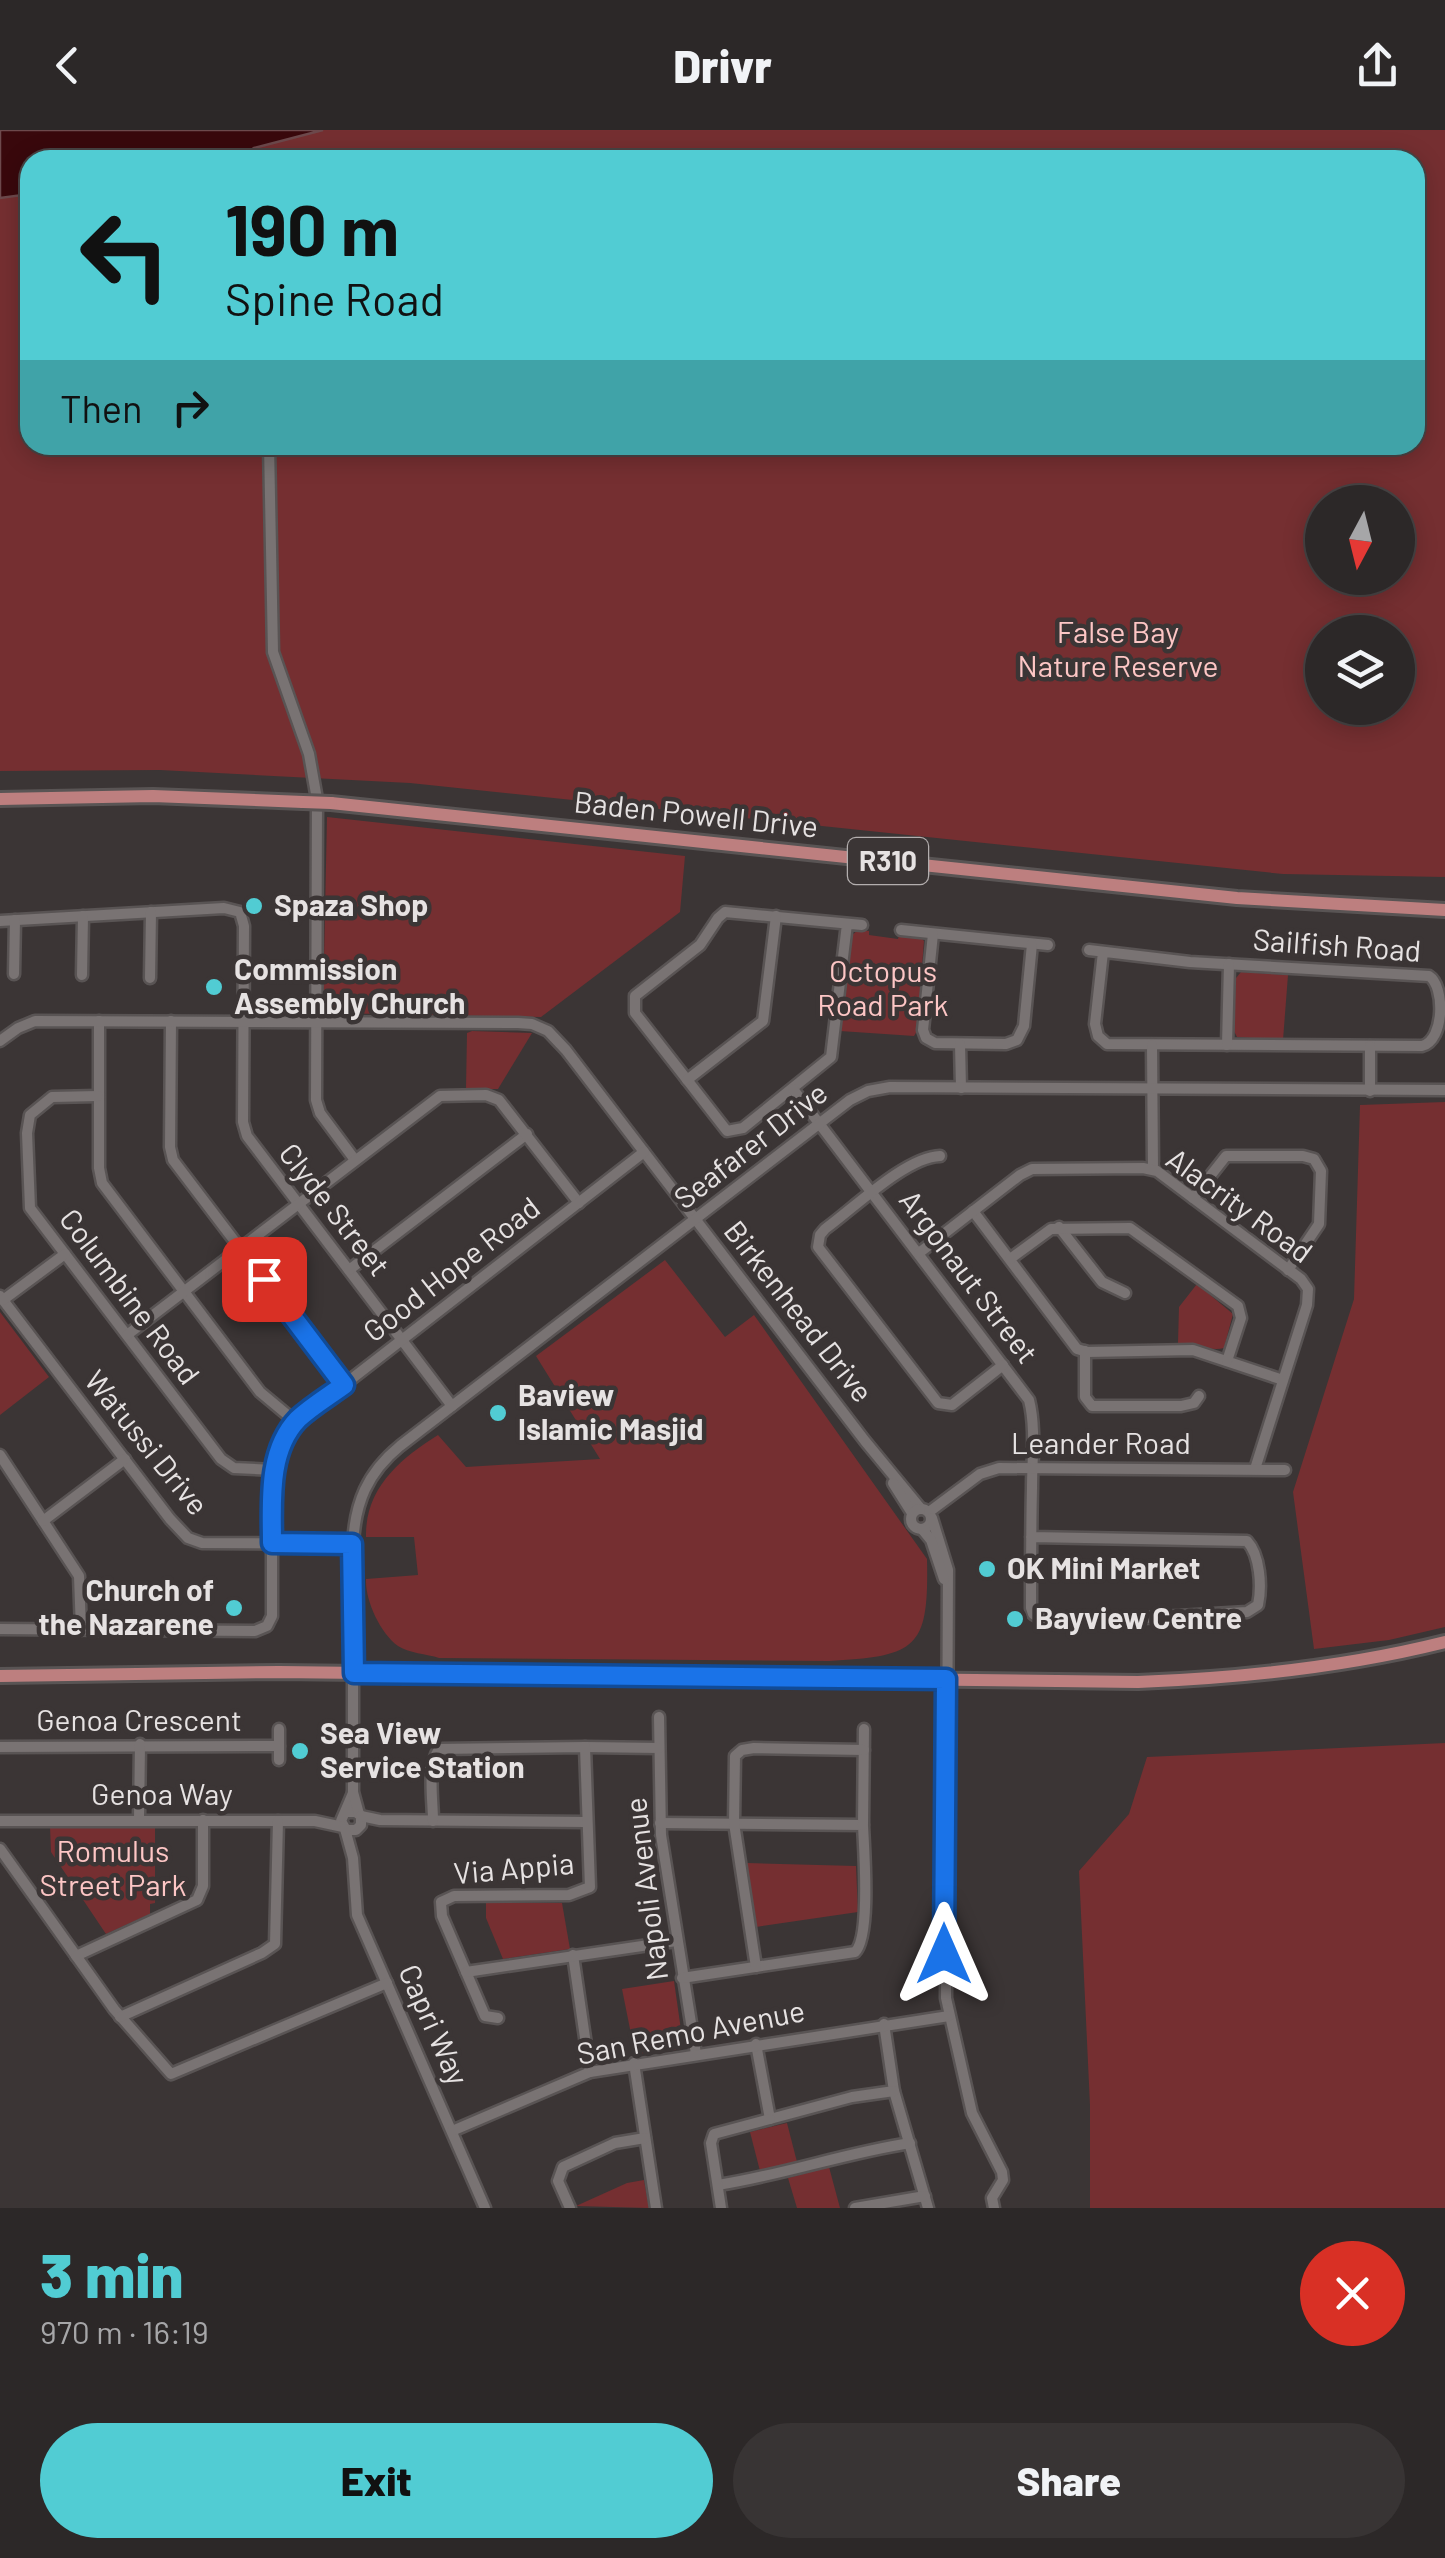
<!DOCTYPE html>
<meta charset="utf-8">
<style>
:root{--surface:#2c2828;--page:#383434;--text:#f1f3f6;--muted:#a6a6a8;--line:#484445;--accent:#51ccd3}
body{margin:0;font-family:Barlow,sans-serif;background:var(--page);color:var(--text);height:100vh;display:flex;flex-direction:column;font-size:38px;white-space:nowrap}
*{box-sizing:border-box;margin:0}
p{font-size:32px;color:var(--muted)}
.icon{flex:none;width:55px;height:55px;fill:none;stroke:currentColor;stroke-width:2;stroke-linecap:round;stroke-linejoin:round}
.map{position:relative;height:2078px;overflow:hidden}
.drawer{display:flex;flex-direction:column;background:var(--surface);flex:1}
.drawer>*{flex:none}
.top-card{position:absolute;left:20px;top:20px;width:1405px;height:305px;border-radius:30px;box-shadow:0 5px 25px #0003,0 0 0 2px var(--line);background:#51ccd3;color:#111;overflow:hidden}
.needle{width:65px;rotate:187deg}
.controls{position:absolute;left:1305px;top:355px;display:grid;gap:20px}
.controls a{display:grid;place-items:center;width:110px;height:110px;border-radius:50%;background:var(--surface);box-shadow:0 5px 25px #0003,0 0 0 2px var(--line);font-size:50px}
.pin{position:absolute;display:grid;place-items:center;width:85px;height:85px;color:#fff;margin:-42px;border-radius:20px;box-shadow:0 5px 15px #0006}
.me{position:absolute;width:110px;margin:-55px;rotate:0deg;stroke-linejoin:round;filter:drop-shadow(0 0 8px #0008)}
.turn{display:flex;align-items:center;gap:35px;height:210px;padding:0 40px;font-size:45px}
.turn .icon{width:130px;height:130px;stroke-width:2.5}
.turn b{display:block;font-size:70px;line-height:85px}
.then{display:flex;align-items:center;height:95px;padding:0 40px;background:#0003;gap:20px;font-size:38px}
.round{display:grid;place-items:center;flex:none;width:105px;height:105px;border-radius:52px;background:var(--page)}
.headline{display:flex;align-items:center;justify-content:space-between;height:170px;padding:0 40px}
h1{font-size:60px;font-weight:800;line-height:75px;color:var(--accent)}
.cta{display:flex;gap:20px;margin-top:auto;padding:20px 40px}
.cta a{flex:1;height:115px;border-radius:60px;background:var(--accent);color:#111;font-size:40px;font-weight:800;line-height:115px;text-align:center}
.cta a+a{background:var(--page);color:var(--text)}
header{display:flex;justify-content:space-between;align-items:center;height:130px;padding:0 40px;background:var(--surface);font-size:45px;font-weight:800}
.map>svg:first-child{display:block}
.green{fill:#752f31;fill-rule:evenodd}
.water{fill:#39080c;stroke:#6d494c;stroke-width:2.5}
.lines{fill:none;stroke-linecap:round;stroke-linejoin:round}
.minor-casing{stroke:#595454;stroke-width:15}
.major-casing{stroke:#595454;stroke-width:18}
.minor{stroke:#797373;stroke-width:10}
.major{stroke:#bd7f7f;stroke-width:12}
.major-bridge-casing{stroke:#595454;stroke-width:18;stroke-linecap:butt}
.major-bridge{stroke:#bd7f7f;stroke-width:12}
.route-casing{stroke:#114b97;stroke-width:25}
.route{stroke:#1a73e8;stroke-width:18}
.poi-dot{fill:#51ccd3;stroke:#3b3535;stroke-width:4}
.labels{text-anchor:middle;stroke-width:9;stroke-linejoin:round;paint-order:stroke}
.shield{fill:#3b3535;stroke:#b3aeae;stroke-width:2.5}
.shield-label{font-size:28px;font-weight:bold;fill:#e6e2e2}
.park-label{font-size:30px;fill:#fdc6c5;stroke:#3b3535}
.street-label{font-size:30px;fill:#e6e2e2;stroke:#3b3535}
.poi-label{font-size:30px;font-weight:bold;fill:#e6e2e2;stroke:#3b3535;text-anchor:start}
</style>
<header><svg class="icon" aria-label="back" viewBox="0 0 24 24"><path d="M15 5l-7 7 7 7"/></svg>Drivr<svg class="icon" aria-label="share" viewBox="0 0 24 24"><path d="M12 15V3M7 8l5-5 5 5M5 13v7h14v-7"/></svg></header>
<div class="map">
<svg width="1445" height="2078" viewBox="0 0 1445 2078">
<rect width="100%" height="100%" fill="#3b3535"/>
<g class="green">
<path d="M75 0H1445V747L1283 744 410 653 160 640 0 641V5ZM30 30H1415V315H30ZM1322 372H1398V448H1322ZM1322 502H1398V578H1322Z"/>
<path d="M327 687 685 726 680 782 541 887 331 883 323 877Z"/>
<path d="M858 800 869 801V805L898 809 899 805 920 807 924 811 917 901 914 906 840 901 851 806Z"/>
<path d="M1241 842 1288 845 1283 910 1237 907 1233 899 1236 848Z"/>
<path d="M472 901 532 903 498 959H466L467 903Z"/>
<path d="M1445 972V1497L1389 1510 1314 1519 1293 1362 1354 1169 1360 975Z"/>
<path d="M665 1130 725 1207 754 1185 927 1429C929 1519 917 1526 829 1531L439 1528C427 1524 408 1523 398 1516 380 1503 365 1470 366 1449L418 1445 414 1407H366C365 1358 400 1329 438 1305L466 1337 600 1329 536 1226Z"/>
<path d="M1197 1154 1233 1184 1224 1218C1210 1222 1194 1213 1178 1213L1179 1177Z"/>
<path d="M0 1182 49 1247 0 1285Z"/>
<path d="M1445 1613V2078H1090V1975L1079 1741 1129 1684 1147 1627Z"/>
<path d="M155 1695V1773L150 1774V1784L106 1804 51 1722 50 1696Z"/>
<path d="M747 1733 856 1736 858 1782 756 1797Z"/>
<path d="M486 1773H562L570 1819 503 1829 486 1788Z"/>
<path d="M674 1851 683 1914 675 1920 635 1924 622 1859Z"/>
<path d="M787 1993 797 2032 760 2041 750 2002Z"/>
<path d="M829 2037 840 2078H797L788 2048Z"/>
<path d="M644 2050 649 2078 576 2076 627 2053Z"/>
</g>
<path class="water" d="M0 0H323L254 18 237 30H30V64L0 68Z"/>
<g class="lines">
<defs>
<g id="minor">
<path d="M269 315 273 522 309 624 317 669 316 970 320 983 355 1030"/>
<path d="M0 791 224 778 240 782 244 796 243 992 247 1006 452 1276"/>
<path d="M847 794 831 927 743 998 727 1001 635 883V866L700 815 718 788 725 782 862 795"/>
<path d="M901 800 1048 815"/>
<path d="M933 804 923 900 926 908 935 913 1006 914 1017 910 1024 896 1032 814"/>
<path d="M1089 820 1190 832 1429 846C1445 856 1445 910 1422 916L1107 914 1098 906 1095 894 1103 822"/>
<path d="M14 844 15 790"/>
<path d="M82 845 83 786"/>
<path d="M150 848 151 782"/>
<path d="M99 891V1038L102 1053 260 1262 296 1292"/>
<path d="M171 891 170 1017 173 1030 344 1255"/>
<path d="M0 911 18 898 35 891 518 893 532 894 548 901 566 920 865 1311 921 1379"/>
<path d="M960 914 961 958"/>
<path d="M1152 915 1153 1039"/>
<path d="M1227 915 1229 834"/>
<path d="M687 950 763 891 776 786"/>
<path d="M793 959 1029 1270C1036 1297 1032 1330 1032 1358 1031 1398 1031 1438 1031 1478L1033 1484 1043 1490 1144 1488 1247 1482 1258 1475C1262 1456 1260 1425 1247 1411L1031 1407"/>
<path d="M1370 961V916"/>
<path d="M98 966 52 967 30 985 27 1003 30 1078 221 1329 234 1338 274 1340"/>
<path d="M940 1026C906 1027 854 1078 825 1099L820 1105 818 1117 938 1273 952 1275 1003 1235"/>
<path d="M1193 1068 1226 1026H1303L1314 1029 1321 1041 1319 1094 1288 1140"/>
<path d="M973 1081 1077 1219 1087 1222 1193 1220 1283 1250"/>
<path d="M1059 1097 1102 1152 1125 1163"/>
<path d="M919 1123 1020 1045 1032 1039 1143 1038 1157 1041 1301 1149 1308 1159 1307 1175 1255 1339"/>
<path d="M1010 1129 1051 1099 1130 1098 1238 1176 1241 1188 1227 1231"/>
<path d="M349 1140 527 1004"/>
<path d="M0 1166 170 1389 188 1408 202 1413 353 1414"/>
<path d="M3 1170 65 1124"/>
<path d="M127 1205 440 966 486 965 499 970 579 1073"/>
<path d="M1085 1221V1267L1092 1276H1181L1194 1273 1199 1266"/>
<path d="M0 1325 79 1446 81 1500"/>
<path d="M893 1353 912 1383"/>
<circle cx="921" cy="1389" r="10"/>
<path d="M929 1382 980 1344 999 1338 1285 1340"/>
<path d="M932 1388 948 1440 946 1868 972 1983 1002 2042 1003 2050 992 2068 994 2078"/>
<path d="M43 1391 125 1329"/>
<path d="M922 1399 931 1410 944 1449"/>
<path d="M0 1499 255 1501 267 1496 272 1486V1347L296 1292 644 1022"/>
<path d="M659 1587 661 1705 696 1924"/>
<path d="M0 1617 279 1616"/>
<path d="M585 1617 659 1618"/>
<path d="M279 1630V1599"/>
<path d="M346 1682H356L361 1686V1695L356 1700H346L341 1691 353 1663"/>
<path d="M359 1684 353 1662V1414C355 1373 367 1343 400 1316L850 970 868 961 890 957 1445 960"/>
<path d="M361 1686 380 1690 585 1692"/>
<path d="M139 1689 140 1614"/>
<path d="M0 1691H315L343 1697"/>
<path d="M433 1691C433 1669 427 1637 439 1619L585 1617 590 1757 569 1765 454 1766 441 1772 442 1786 485 1886 498 1888"/>
<path d="M660 1693 863 1695C864 1720 871 1807 855 1822L682 1848"/>
<path d="M863 1695 864 1599"/>
<path d="M345 1699 353 1728 357 1785 485 2078"/>
<path d="M0 1719 114 1879 171 1944 387 1853"/>
<path d="M573 1825 590 1942"/>
<path d="M76 1826 197 1770 203 1756V1690"/>
<path d="M756 1837 734 1693 735 1626 742 1620 754 1618 864 1620"/>
<path d="M466 1842 676 1811"/>
<path d="M120 1887 262 1823 275 1814 278 1691"/>
<path d="M884 1894 894 1961 928 2078"/>
<path d="M756 1914 770 1989 852 1967 894 1961"/>
<path d="M634 1933 656 2078"/>
<path d="M452 2001 590 1942 949 1886"/>
<path d="M718 2055C783 2045 845 2023 910 2013"/>
<path d="M570 2078 558 2051 563 2037 615 2013 645 2008"/>
<path d="M721 2078 711 2013 714 2004 770 1989"/>
<path d="M855 2078 925 2066"/>
</g>
<g id="major">
<path d="M0 669 153 666 303 672"/>
<path d="M331 673 1237 768 1445 780"/>
<path d="M0 1546 279 1542 1138 1552C1241 1548 1345 1537 1445 1512"/>
</g>
</defs>
<use href="#minor" class="minor-casing"/>
<use href="#major" class="major-casing"/>
<use href="#minor" class="minor"/>
<use href="#major" class="major"/>
<defs>
<path id="major-bridge" d="M303 672 331 673"/>
</defs>
<use href="#major-bridge" class="major-bridge-casing"/>
<use href="#major-bridge" class="major-bridge"/>
</g>
<g class="lines">
<defs>
<path id="route" d="M264 1149 344 1255C329 1266 312 1276 298 1289 267 1321 272 1373 272 1413L352 1414 354 1543 946 1549 944 1824"/>
</defs>
<use href="#route" class="route-casing"/>
<use href="#route" class="route"/>
</g>
<g class="poi-dot">
<circle cx="254" cy="776" r="10"/>
<circle cx="214" cy="857" r="10"/>
<circle cx="498" cy="1283" r="10"/>
<circle cx="987" cy="1439" r="10"/>
<circle cx="234" cy="1478" r="10"/>
<circle cx="1015" cy="1489" r="10"/>
<circle cx="300" cy="1621" r="10"/>
</g>
<g class="labels">
<rect class="shield" x="848" y="708" width="80" height="46" rx="8"/>
<g class="shield-label">
<text x="888" y="741">R310</text>
</g>
<g class="park-label">
<text x="1118" y="513">False Bay<tspan x="1118" dy="34">Nature Reserve</tspan></text>
<text x="883" y="852">Octopus<tspan x="883" dy="34">Road Park</tspan></text>
<text x="113" y="1732">Romulus<tspan x="113" dy="34">Street Park</tspan></text>
</g>
<g class="street-label">
<text transform="translate(696 685) rotate(6)" y="10">Baden Powell Drive</text>
<text transform="translate(1337 816) rotate(4)" y="10">Sailfish Road</text>
<text transform="translate(751 1016) rotate(-38)" y="10">Seafarer Drive</text>
<text transform="translate(1239 1076) rotate(36)" y="10">Alacrity Road</text>
<text transform="translate(334 1080) rotate(52)" y="10">Clyde Street</text>
<text transform="translate(452 1140) rotate(-38)" y="10">Good Hope Road</text>
<text transform="translate(968 1147) rotate(53)" y="10">Argonaut Street</text>
<text transform="translate(129 1167) rotate(53)" y="10">Columbine Road</text>
<text transform="translate(798 1182) rotate(52)" y="10">Birkenhead Drive</text>
<text transform="translate(146 1313) rotate(51)" y="10">Watussi Drive</text>
<text x="1101" y="1324">Leander Road</text>
<text x="139" y="1601">Genoa Crescent</text>
<text x="162" y="1675">Genoa Way</text>
<text transform="translate(514 1739) rotate(-5)" y="10">Via Appia</text>
<text transform="translate(647 1759) rotate(-97)" y="10">Napoli Avenue</text>
<text transform="translate(433 1895) rotate(66)" y="10">Capri Way</text>
<text transform="translate(691 1903) rotate(-11)" y="10">San Remo Avenue</text>
</g>
<g class="poi-label">
<text x="274" y="786">Spaza Shop</text>
<text x="234" y="850">Commission<tspan x="234" dy="34">Assembly Church</tspan></text>
<text x="518" y="1276">Baview<tspan x="518" dy="34">Islamic Masjid</tspan></text>
<text x="1007" y="1449">OK Mini Market</text>
<text x="214" y="1471" text-anchor="end">Church of<tspan x="214" dy="34">the Nazarene</tspan></text>
<text x="1035" y="1499">Bayview Centre</text>
<text x="320" y="1614">Sea View<tspan x="320" dy="34">Service Station</tspan></text>
</g>
</g>
</svg>
<div class="controls">
<a><svg class="needle" viewBox="-14 -14 28 28"><path d="M0-13l5 13h-10z" fill="#e53935"/><path d="M0 13l5-13h-10z" fill="#a6a6a8"/></svg></a>
<a><svg class="icon" aria-label="layers" viewBox="0 0 24 24"><path d="M12 4l9 5-9 5-9-5zM3 14l9 5 9-5"/></svg></a>
</div>
<div class="pin" style="left:264px;top:1149px;background:#d93025"><svg class="icon" aria-label="arrive" viewBox="0 0 24 24"><path d="M6 21V4h12l-3 4 3 4H6"/></svg></div>
<svg class="me" style="left:944px;top:1824px" viewBox="-20 -20 40 40"><path d="M0-17L14 15 0 8-14 15z" fill="#1a73e8" stroke="#fff" stroke-width="4"/></svg>
<div class="top-card">
<div class="turn"><svg class="icon" aria-label="left" viewBox="0 0 24 24"><path d="M17 20v-9H6M10 6l-5 5 5 5"/></svg><div><b>190 m</b>Spine Road</div></div>
<div class="then">Then<svg class="icon" aria-label="right" viewBox="0 0 24 24"><path d="M7 20v-9h11M14 6l5 5-5 5"/></svg></div>
</div>
</div>
<section class="drawer">
<div class="headline"><div><h1>3 min</h1><p>970 m · 16:19</p></div><a class="round" style="background:#d93025;color:#fff"><svg class="icon" aria-label="close" viewBox="0 0 24 24"><path d="M6 6l12 12M18 6L6 18"/></svg></a></div>
<div class="cta"><a>Exit</a><a>Share</a></div>
</section>
